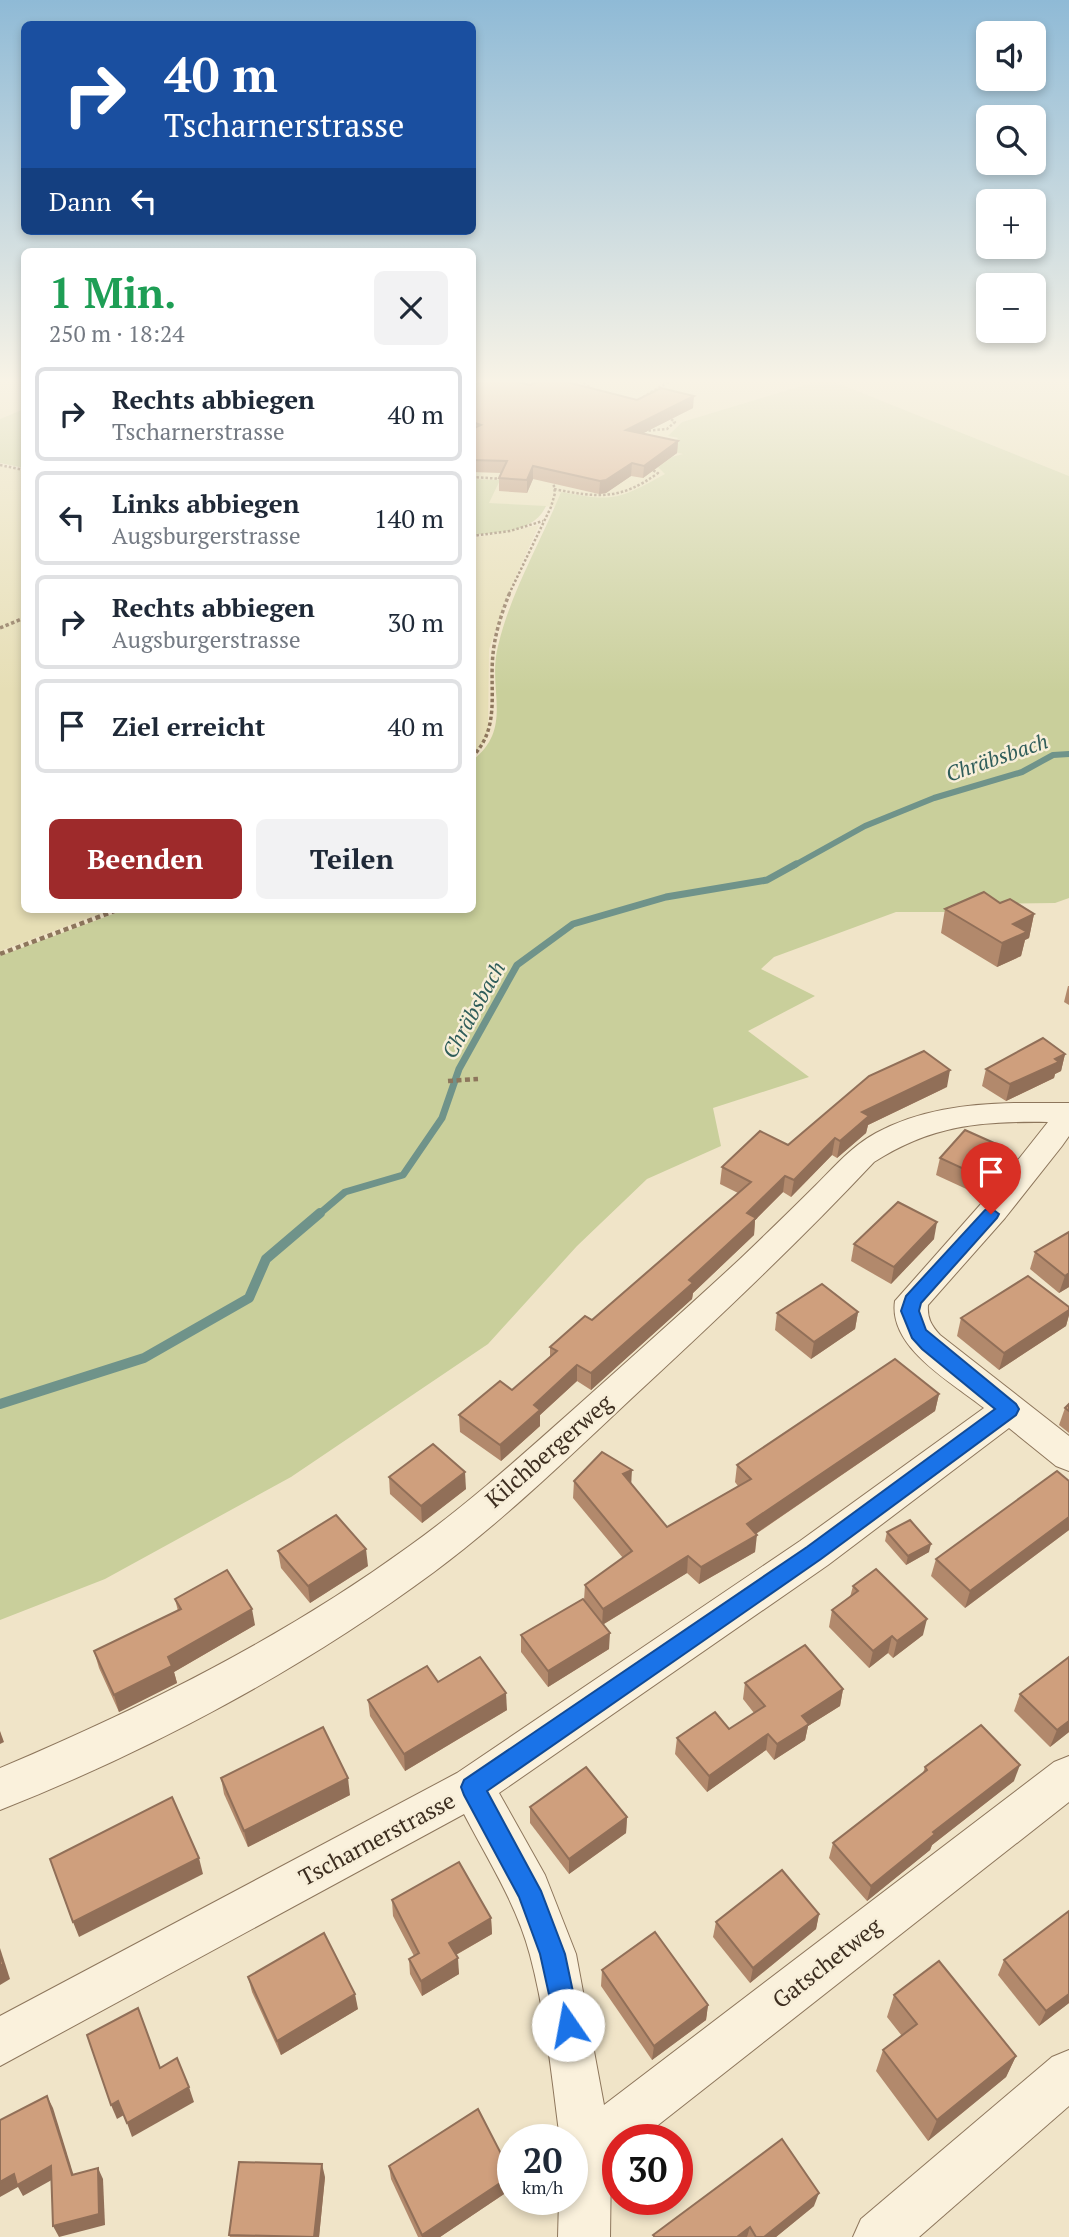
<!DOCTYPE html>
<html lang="de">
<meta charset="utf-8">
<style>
:root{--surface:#fff;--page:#f2f2f3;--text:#1f2937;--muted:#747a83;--line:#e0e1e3;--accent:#9e2a2b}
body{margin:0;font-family:"PT Serif",serif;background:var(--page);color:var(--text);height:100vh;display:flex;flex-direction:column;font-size:26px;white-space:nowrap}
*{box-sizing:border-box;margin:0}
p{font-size:23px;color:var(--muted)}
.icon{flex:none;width:38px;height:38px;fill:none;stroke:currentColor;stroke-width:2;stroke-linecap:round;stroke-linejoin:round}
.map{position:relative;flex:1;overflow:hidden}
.details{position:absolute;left:21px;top:248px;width:455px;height:665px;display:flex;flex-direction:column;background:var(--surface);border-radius:10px;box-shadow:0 4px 10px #0003}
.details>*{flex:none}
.hud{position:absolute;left:21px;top:21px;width:455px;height:214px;border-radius:10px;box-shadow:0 4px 10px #0003;background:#1a4fa0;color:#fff;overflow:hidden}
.controls{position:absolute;left:976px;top:21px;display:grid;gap:14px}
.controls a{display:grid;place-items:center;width:70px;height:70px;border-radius:10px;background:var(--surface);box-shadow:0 4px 10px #0003;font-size:35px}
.speed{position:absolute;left:497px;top:2124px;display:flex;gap:14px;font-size:35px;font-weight:700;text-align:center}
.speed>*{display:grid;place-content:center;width:91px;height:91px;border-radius:50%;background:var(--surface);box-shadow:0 4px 10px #0003;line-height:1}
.speed small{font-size:18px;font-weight:400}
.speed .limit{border:10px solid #d22;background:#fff;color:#111}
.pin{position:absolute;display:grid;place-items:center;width:60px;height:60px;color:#fff;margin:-72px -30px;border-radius:50% 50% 50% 0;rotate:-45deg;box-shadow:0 0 7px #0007}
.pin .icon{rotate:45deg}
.me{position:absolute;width:77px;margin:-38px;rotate:348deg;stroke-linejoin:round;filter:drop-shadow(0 0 5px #0008)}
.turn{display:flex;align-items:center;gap:24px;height:147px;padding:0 28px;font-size:32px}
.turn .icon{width:91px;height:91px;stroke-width:2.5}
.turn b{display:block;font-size:49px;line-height:60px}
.then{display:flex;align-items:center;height:66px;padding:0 28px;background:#0003;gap:14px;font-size:26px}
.round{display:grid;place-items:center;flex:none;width:74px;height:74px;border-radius:10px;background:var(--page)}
.summary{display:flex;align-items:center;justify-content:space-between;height:119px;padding:0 28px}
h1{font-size:42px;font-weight:600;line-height:52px;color:#1e9e55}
.primary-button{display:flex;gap:14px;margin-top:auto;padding:14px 28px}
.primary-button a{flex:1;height:80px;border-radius:10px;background:var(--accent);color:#fff;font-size:28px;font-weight:600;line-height:80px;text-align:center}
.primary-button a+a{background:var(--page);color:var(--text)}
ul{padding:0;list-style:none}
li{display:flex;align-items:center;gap:21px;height:94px;margin:0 14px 10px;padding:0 14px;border:4px solid var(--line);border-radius:10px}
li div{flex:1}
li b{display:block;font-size:26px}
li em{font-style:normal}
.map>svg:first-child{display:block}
.farmland{fill:#e6deb5}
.green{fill:#c9cf9b}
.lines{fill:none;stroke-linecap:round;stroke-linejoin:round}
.stream-far2{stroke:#6f938a;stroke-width:6}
.stream-far1{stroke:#6f938a;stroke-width:7}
.stream{stroke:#6f938a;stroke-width:10}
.minor-casing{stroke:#8d765c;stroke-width:2}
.path-far2{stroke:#8d765c;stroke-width:2.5;stroke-dasharray:2.5 2;stroke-linecap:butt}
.path-far1{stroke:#8d765c;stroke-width:3.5;stroke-dasharray:3.5 2.5;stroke-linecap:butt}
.path{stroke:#8d765c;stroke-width:4.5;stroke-dasharray:5 3.5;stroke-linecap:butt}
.minor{fill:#faf1dc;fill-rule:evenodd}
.wall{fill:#b2896c}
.shaded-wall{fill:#916f58}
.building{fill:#cf9f7d;stroke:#916f58;stroke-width:2}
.route{fill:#1a73e8;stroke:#114b97;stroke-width:2}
.labels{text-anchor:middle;stroke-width:5;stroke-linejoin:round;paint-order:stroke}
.water-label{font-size:21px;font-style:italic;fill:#2f5d5a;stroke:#f7eed8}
.near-street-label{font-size:23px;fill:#3d2e20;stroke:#f7eed8}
</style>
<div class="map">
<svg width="1069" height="2237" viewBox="0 0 1069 2237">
<rect width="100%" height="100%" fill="#f0e4c8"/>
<g class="farmland">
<path d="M0 380H24V409L0 419Z"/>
<path d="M558 380H821L682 422 669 436 721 451 666 474 625 496 600 500 561 492 555 507 488 503 500 480 473 479 472 406Z"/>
<path d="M830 380H1069V476Z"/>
<path d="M0 466 24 471V910H110L0 951Z"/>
<path d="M539 525 508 594 489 649 488 731 485 741 473 754V538Z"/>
</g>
<g class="green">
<path d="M821 380H830L1069 476V898L1055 903 989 904 944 912H896L774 957 761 969 815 996 748 1031 809 1077 713 1108 721 1146 647 1179 577 1246 488 1344 291 1477 105 1579 0 1620V956L124 910H472L473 760C514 727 487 690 498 646 511 591 540 544 561 492 614 502 618 500 665 474L658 467 672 457 683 454 666 450 678 438 668 436 682 422Z"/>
<path d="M24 409V468L0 463V419Z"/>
<path d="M472 479 500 480 489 503 546 506C534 533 499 532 473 535Z"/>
</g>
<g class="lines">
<path class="stream-far2" d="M793 866 865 826 934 798 1022 772 1053 755 1069 754"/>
<path class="stream-far1" d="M318 1215 345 1192 403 1175 442 1118 459 1069 517 965 573 924 666 897 767 880 796 864"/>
<path class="stream" d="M0 1404 144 1358 249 1298 266 1259 320 1213"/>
<defs>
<g id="minor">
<path d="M1014 1103H1069V1136L1062 1146 1005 1218 928 1305C927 1318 931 1325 940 1335L1069 1436V1471L1056 1466 1009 1428 828 1565 499 1793 545 1875 576 1954 604 2105 1054 1762 1069 1756V1802L639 2140H618V2157L611 2162 610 2237H558L559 2200H572V2140H560C552 2079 546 2015 530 1955 517 1905 488 1860 464 1814L0 2066V2016L457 1773 800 1541 984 1408C953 1383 888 1348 895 1301L1003 1179 1048 1122C980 1121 932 1125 874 1162 797 1244 715 1321 633 1397 569 1457 505 1519 434 1572 303 1669 152 1750 0 1810V1768C142 1708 283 1638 408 1547 467 1505 521 1456 575 1408 630 1359 686 1309 740 1259 766 1234 791 1210 816 1185 835 1166 852 1146 876 1133 918 1110 967 1104 1014 1103Z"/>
<path d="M1069 2050V2106L919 2237H853L861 2219 1052 2057Z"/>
</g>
</defs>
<use href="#minor" class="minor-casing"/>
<g class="path-far2">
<path d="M580 380 596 392"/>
<path d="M643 397 672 380"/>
<path d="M644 431 667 429 675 422 667 416"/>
<path d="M0 465 24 470"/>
<path d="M472 477 503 479"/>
<path d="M554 489C598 498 621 500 658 473L649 468"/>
<path d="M472 536 510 531 543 521"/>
<path d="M509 594 551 507 555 493 553 480"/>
</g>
<g class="path-far1">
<path d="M0 628 24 618"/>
<path d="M472 757C501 728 489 691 493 654 495 633 502 612 510 592"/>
</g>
<g class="path">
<path d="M0 954 117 910"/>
<path d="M448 1081 478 1079"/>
</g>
<use href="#minor" class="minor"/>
</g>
<g class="wall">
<path d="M530 385 637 400 693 408 643 433 678 441 677 453 643 478 631 476 606 493 599 494 533 479 527 493 499 491V478L501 473 472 472V386Z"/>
<path d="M1000 903 1034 914 1029 938 1025 940 1021 956 997 967 941 933 945 909Z"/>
<path d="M1068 986H1069V1005L1064 1002Z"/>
<path d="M1065 1054 1061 1071 1055 1074 1054 1078 1006 1101 982 1086 986 1069Z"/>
<path d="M947 1087 868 1125 866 1133 837 1158 832 1155 791 1197 783 1192 755 1220 754 1235 693 1293 692 1299 591 1390 577 1381 540 1415V1426L501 1461 460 1432 459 1415 512 1390 550 1357V1347L592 1320 738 1193 720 1184 722 1167 788 1145Z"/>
<path d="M1003 1147 999 1164 975 1193 936 1175 940 1158Z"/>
<path d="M1069 1232V1287L1059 1293 1030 1269 1035 1252Z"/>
<path d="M934 1239 891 1284 851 1261 854 1244Z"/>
<path d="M1069 1307V1315L1066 1326 999 1370 957 1336 961 1318Z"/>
<path d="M858 1312 855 1329 811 1359 775 1330 777 1313Z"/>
<path d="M939 1394 935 1411 756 1534 755 1552 699 1584 687 1573 604 1624 609 1649 548 1687 521 1652V1635L584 1600 585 1585 623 1558 573 1498 574 1481 631 1484 667 1527 738 1486 735 1482 737 1465Z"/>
<path d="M1069 1404V1433L1059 1425 1065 1408Z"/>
<path d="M389 1477 466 1489 422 1523 390 1494Z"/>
<path d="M1069 1481V1530L965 1608 931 1576 936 1559Z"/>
<path d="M887 1532 929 1552 906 1565 885 1541Z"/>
<path d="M278 1551 368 1566 310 1603 281 1568Z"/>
<path d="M853 1586 923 1635 893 1658 888 1653 869 1668 829 1627 832 1610 850 1597Z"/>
<path d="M175 1599 255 1625 174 1672 177 1683 119 1712 99 1668 94 1651 178 1611Z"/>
<path d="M1069 1657V1732L1050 1747 1014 1711 1020 1694Z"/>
<path d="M745 1683 843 1689 840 1706 808 1726 805 1740 774 1760 766 1750 707 1792 675 1754 677 1738 729 1729 754 1713 743 1699Z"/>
<path d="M368 1700 507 1710 405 1771 370 1716Z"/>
<path d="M925 1767 1014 1781 932 1845 930 1850 867 1901 829 1858 833 1843 923 1773Z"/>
<path d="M221 1778 350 1795 248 1847 224 1794Z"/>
<path d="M530 1807 627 1817 626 1833 569 1874 530 1823Z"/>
<path d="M392 1900 491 1918 492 1934 456 1955 459 1974 422 1996 410 1974 409 1959 414 1956 393 1916Z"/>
<path d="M1069 1911V2003L1039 2026 998 1975 1004 1960Z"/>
<path d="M819 1914 816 1929 750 1983 713 1937 716 1922Z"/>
<path d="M602 1970 708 2005 706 2020 652 2060 601 1986Z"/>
<path d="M248 1977 358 2009 281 2055 252 1992Z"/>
<path d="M894 1995 1016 2056 1006 2077 928 2141 876 2071 883 2050 902 2036 887 2017Z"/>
<path d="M389 2166 513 2188 440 2237H418L391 2179Z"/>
<path d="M325 2177 319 2237H230L229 2235Z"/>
<path d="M814 2206 776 2237H653V2235Z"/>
</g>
<g class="shaded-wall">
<path d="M694 396 693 408 626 442V430Z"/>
<path d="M678 441 677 453 643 478 644 466Z"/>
<path d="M632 463 631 476 606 493 599 494 600 481Z"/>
<path d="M533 466V479L527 493V480Z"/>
<path d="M1034 914 1029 938 1025 940 1021 956 997 967 1002 943 1013 924Z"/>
<path d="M1065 1054 1061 1071 1055 1074 1054 1078 1006 1101 1010 1084Z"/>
<path d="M950 1070 947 1087 868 1125 866 1133 837 1158 840 1141 862 1112Z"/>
<path d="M835 1138 832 1155 791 1197 794 1180Z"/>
<path d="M1003 1147 999 1164 975 1193 979 1176Z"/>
<path d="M785 1176 783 1192 755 1220 754 1235 693 1293 692 1299 591 1390V1373L747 1213Z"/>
<path d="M937 1222 934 1239 891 1284 894 1267Z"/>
<path d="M1069 1273V1287L1059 1293 1065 1276Z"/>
<path d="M1069 1310V1315L1066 1326 999 1370 1004 1353Z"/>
<path d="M858 1312 855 1329 811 1359 814 1342Z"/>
<path d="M577 1365V1381L540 1415V1426L501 1461 500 1445 534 1405Z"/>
<path d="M939 1394 935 1411 745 1541 747 1524Z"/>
<path d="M632 1470 631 1487 623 1474Z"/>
<path d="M465 1472 466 1489 422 1523 421 1506Z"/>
<path d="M1069 1517V1530L965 1608 970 1591Z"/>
<path d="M757 1535 755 1552 699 1584 701 1567Z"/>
<path d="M931 1544 929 1552 906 1565 908 1556Z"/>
<path d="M366 1549 368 1566 310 1603 308 1586Z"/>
<path d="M688 1556 687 1573 602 1625 603 1609Z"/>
<path d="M252 1609 255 1625 174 1672 177 1683 119 1712 114 1695 168 1657Z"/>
<path d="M927 1619 923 1635 893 1658 897 1641Z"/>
<path d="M610 1633 609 1649 548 1687V1671Z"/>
<path d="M892 1636 888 1653 869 1668 873 1651Z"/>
<path d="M843 1689 840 1706 808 1726 805 1740 774 1760 777 1744 802 1716Z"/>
<path d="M506 1693 507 1710 405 1771 404 1754Z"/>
<path d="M1069 1721V1732L1050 1747 1057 1730Z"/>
<path d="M0 1731 4 1742 0 1744Z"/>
<path d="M768 1734 766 1750 707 1792 709 1776Z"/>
<path d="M1020 1765 1014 1781 932 1845 930 1850 867 1901 871 1886 933 1832Z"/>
<path d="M348 1778 350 1795 248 1847 244 1831Z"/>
<path d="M627 1817 626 1833 569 1874V1859Z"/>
<path d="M199 1858 203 1874 79 1937 73 1922Z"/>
<path d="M819 1914 816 1929 750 1983 753 1968Z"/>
<path d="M491 1918 492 1934 450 1958 449 1943Z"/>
<path d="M0 1948 10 1979 0 1985Z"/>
<path d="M458 1958 459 1974 422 1996 421 1981Z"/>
<path d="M355 1994 358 2009 281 2055 277 2041Z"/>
<path d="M1069 1994V2003L1039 2026 1046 2011Z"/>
<path d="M708 2005 706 2020 652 2060 654 2046Z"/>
<path d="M1016 2056 1006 2077 928 2141 937 2120Z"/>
<path d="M189 2087 194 2102 132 2137 127 2123Z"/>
<path d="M47 2096 53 2108 77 2186 72 2175Z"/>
<path d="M118 2101 124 2115 117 2119 111 2105Z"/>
<path d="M322 2164 325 2177 319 2237H314Z"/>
<path d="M51 2166 57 2177 23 2196 18 2187 0 2197V2182L14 2174Z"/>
<path d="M98 2168 103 2179 105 2225 59 2237 53 2226Z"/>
<path d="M512 2175 513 2188 440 2237H422V2235Z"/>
<path d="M819 2193 814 2206 776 2237H764Z"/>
<path d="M750 2227 747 2237H737Z"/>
</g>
<g class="building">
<path d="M486 380H510L530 385 542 380H559L637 400 661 388 694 396 626 430 678 441 644 466 632 463 606 480 600 481 533 466 527 480 499 478 507 461 472 460V452L474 449 472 448V429L481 425 472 422V386Z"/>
<path d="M984 892 1000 903 1010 899 1034 914 1013 924 1027 932 1002 943 945 909Z"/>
<path d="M1043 1038 1065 1054 1055 1059 1059 1062 1010 1084 986 1069Z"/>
<path d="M924 1051 950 1070 862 1112 869 1116 840 1141 835 1138 794 1180 785 1176 747 1213 756 1218 689 1280 693 1283 591 1373 577 1365 534 1405 540 1410 500 1445 459 1415 500 1381 512 1390 557 1351 550 1347 585 1316 592 1320 751 1182 722 1167 760 1131 788 1145 869 1076Z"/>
<path d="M965 1130 1003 1147 979 1176 940 1158Z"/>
<path d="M898 1202 937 1222 894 1267 854 1244Z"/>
<path d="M1069 1232V1273L1065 1276 1035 1252Z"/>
<path d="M1028 1276 1069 1307V1310L1004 1353 961 1318Z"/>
<path d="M822 1284 858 1312 814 1342 777 1313Z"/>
<path d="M895 1359 939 1394 747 1524 757 1535 701 1567 688 1556 603 1609 585 1585 632 1551 574 1481 602 1452 632 1470 623 1474 667 1527 751 1479 737 1465Z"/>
<path d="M1069 1404V1411L1065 1408Z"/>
<path d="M433 1444 465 1472 421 1506 389 1477Z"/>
<path d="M1057 1471 1069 1481V1517L970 1591 936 1559Z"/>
<path d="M336 1515 366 1549 308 1586 278 1551Z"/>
<path d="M910 1520 931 1544 908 1556 887 1532Z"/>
<path d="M876 1569 927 1619 897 1641 892 1636 873 1651 832 1610 858 1591 853 1586Z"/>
<path d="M227 1570 252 1609 168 1657 172 1666 114 1695 94 1651 181 1609 175 1599Z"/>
<path d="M583 1599 610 1633 548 1671 521 1635Z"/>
<path d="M805 1645 843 1689 802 1716 809 1724 777 1744 768 1734 709 1776 677 1738 715 1712 729 1729 765 1706 745 1683Z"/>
<path d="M480 1657 506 1693 404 1754 368 1700 427 1666 438 1682Z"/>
<path d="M1069 1657V1721L1057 1730 1020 1694Z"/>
<path d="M981 1725 1020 1765 933 1832 935 1834 871 1886 833 1843 927 1770 925 1767Z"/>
<path d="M323 1727 348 1778 244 1831 221 1778Z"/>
<path d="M586 1767 627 1817 569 1859 530 1807Z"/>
<path d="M172 1797 199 1858 73 1922 50 1859Z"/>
<path d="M459 1862 491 1918 449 1943 458 1958 421 1981 409 1959 419 1953 392 1900Z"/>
<path d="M782 1870 819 1914 753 1968 716 1922Z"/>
<path d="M1069 1911V1994L1046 2011 1004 1960Z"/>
<path d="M655 1932 708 2005 654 2046 602 1970Z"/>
<path d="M324 1933 355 1994 277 2041 248 1977Z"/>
<path d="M0 1955 3 1964 0 1966Z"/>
<path d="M939 1961 1016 2056 937 2120 883 2050 917 2024 894 1995Z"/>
<path d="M138 2008 160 2068 177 2058 189 2087 127 2123 118 2101 111 2105 87 2035Z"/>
<path d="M47 2096 72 2175 98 2168 99 2214 53 2226 51 2166 17 2185 14 2174 0 2182V2120Z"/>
<path d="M478 2109 512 2175 422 2235 389 2166Z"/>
<path d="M782 2139 819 2193 764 2237H756L750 2227 737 2237H655L653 2235Z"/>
<path d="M239 2162 322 2164 314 2237 229 2235Z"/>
</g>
<linearGradient id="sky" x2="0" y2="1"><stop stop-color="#8fbad6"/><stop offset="0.55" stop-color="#f8f3e6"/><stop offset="1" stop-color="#f8f3e6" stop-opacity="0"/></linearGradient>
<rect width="1069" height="693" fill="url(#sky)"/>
<path class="route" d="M991 1208 999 1214 997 1218 921 1303 919 1311 926 1330 1016 1404 1019 1409 1016 1415 821 1559 487 1791 541 1891 565 1954 580 2025 577 2035 568 2038 558 2035 540 1954 519 1897 464 1795 461 1787 464 1780 807 1547 995 1409 922 1349 912 1338 901 1311 906 1296 985 1210Z"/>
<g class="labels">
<g class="water-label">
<text transform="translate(997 758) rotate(-19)" y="7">Chräbsbach</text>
<text transform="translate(474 1010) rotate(-61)" y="7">Chräbsbach</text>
</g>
<g class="near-street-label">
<text transform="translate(549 1451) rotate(-41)" y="8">Kilchbergerweg</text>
<text transform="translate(377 1839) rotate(-28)" y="8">Tscharnerstrasse</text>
<text transform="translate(827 1963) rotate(-38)" y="8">Gatschetweg</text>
</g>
</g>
</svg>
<div class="controls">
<a><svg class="icon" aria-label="sound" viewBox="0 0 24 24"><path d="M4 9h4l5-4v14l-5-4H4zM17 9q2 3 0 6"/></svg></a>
<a><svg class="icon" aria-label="search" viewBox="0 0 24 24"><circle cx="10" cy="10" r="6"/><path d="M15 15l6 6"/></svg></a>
<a>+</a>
<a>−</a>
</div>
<div class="speed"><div>20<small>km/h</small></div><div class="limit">30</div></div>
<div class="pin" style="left:991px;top:1214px;background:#d93025"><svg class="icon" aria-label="arrive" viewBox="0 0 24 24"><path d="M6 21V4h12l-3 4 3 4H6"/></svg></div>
<svg class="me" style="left:568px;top:2025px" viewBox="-20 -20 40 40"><circle r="19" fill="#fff"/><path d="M0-13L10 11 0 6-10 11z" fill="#1a73e8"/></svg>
<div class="hud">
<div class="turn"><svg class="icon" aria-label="right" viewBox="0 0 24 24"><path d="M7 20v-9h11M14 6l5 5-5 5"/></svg><div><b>40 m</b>Tscharnerstrasse</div></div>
<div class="then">Dann<svg class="icon" aria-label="left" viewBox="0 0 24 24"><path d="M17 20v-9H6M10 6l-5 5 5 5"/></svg></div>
</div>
<section class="details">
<div class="summary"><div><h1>1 Min.</h1><p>250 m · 18:24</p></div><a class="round"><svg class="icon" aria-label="close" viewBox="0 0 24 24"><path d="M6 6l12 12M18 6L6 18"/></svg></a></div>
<ul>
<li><svg class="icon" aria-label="right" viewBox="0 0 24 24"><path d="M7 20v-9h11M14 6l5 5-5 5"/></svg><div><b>Rechts abbiegen</b><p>Tscharnerstrasse</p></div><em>40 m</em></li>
<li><svg class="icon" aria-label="left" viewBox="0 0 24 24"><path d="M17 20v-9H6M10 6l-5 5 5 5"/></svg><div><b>Links abbiegen</b><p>Augsburgerstrasse</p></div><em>140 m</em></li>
<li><svg class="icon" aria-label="right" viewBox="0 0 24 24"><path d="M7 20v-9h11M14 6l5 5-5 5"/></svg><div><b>Rechts abbiegen</b><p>Augsburgerstrasse</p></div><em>30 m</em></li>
<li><svg class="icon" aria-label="arrive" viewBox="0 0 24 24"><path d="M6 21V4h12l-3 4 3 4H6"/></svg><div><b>Ziel erreicht</b></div><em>40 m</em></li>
</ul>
<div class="primary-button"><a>Beenden</a><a>Teilen</a></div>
</section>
</div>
